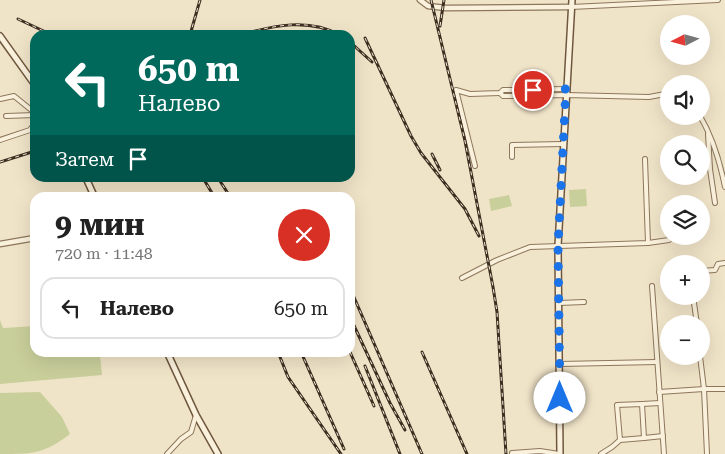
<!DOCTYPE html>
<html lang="ru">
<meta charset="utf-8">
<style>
:root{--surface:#fff;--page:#f2f2f2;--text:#222;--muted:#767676;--line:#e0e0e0}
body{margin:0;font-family:"Roboto Serif",serif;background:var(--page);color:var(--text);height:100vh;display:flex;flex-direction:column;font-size:19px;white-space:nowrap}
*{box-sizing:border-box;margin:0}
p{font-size:16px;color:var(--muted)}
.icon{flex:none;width:28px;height:28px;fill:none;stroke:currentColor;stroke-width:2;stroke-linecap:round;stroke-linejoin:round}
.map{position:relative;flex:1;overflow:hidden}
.drawer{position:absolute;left:30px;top:192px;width:325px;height:165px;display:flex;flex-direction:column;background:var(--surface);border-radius:15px;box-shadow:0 5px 20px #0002}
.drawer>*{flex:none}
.top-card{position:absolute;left:30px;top:30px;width:325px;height:152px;border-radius:15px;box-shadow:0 5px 20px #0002;background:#00695c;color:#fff;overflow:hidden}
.needle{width:32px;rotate:264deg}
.tools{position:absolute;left:660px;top:15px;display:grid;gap:10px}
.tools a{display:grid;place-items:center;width:50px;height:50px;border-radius:50%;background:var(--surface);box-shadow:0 5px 20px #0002;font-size:25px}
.pin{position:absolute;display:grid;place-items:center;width:42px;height:42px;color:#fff;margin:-21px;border:2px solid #fff;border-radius:50%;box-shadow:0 1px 5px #0007}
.me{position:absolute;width:55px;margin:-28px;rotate:0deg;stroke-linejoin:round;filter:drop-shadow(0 0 4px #0008)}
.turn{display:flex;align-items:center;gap:18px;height:105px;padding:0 25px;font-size:22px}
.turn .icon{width:65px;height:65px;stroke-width:2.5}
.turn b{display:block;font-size:35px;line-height:42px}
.then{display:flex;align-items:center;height:48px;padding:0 25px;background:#0003;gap:10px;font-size:19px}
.round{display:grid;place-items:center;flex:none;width:52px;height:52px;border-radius:26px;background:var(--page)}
.overview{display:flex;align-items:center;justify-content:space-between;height:85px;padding:0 25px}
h1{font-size:30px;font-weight:700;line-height:38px}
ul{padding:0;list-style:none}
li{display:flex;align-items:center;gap:15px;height:62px;margin:0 10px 8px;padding:0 15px;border:2px solid var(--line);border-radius:15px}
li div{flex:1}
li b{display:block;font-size:19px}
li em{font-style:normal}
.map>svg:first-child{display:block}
.green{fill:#c9cf9b}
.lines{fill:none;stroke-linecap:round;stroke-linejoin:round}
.minor-casing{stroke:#8d765c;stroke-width:6}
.tertiary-casing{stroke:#8d765c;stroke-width:7}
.secondary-casing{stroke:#6f573f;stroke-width:8}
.minor{stroke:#faf1dc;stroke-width:4}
.tertiary{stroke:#faf1dc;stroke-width:4.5}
.secondary{stroke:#faf1dc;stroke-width:5}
.rail-casing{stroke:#3d2e20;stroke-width:3}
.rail{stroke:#f7eed8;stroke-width:1;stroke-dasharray:4;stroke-linecap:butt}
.route{stroke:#1a73e8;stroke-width:9;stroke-dasharray:0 16.2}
</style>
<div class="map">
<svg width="725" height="454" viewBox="0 0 725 454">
<rect width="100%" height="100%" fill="#f0e4c8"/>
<g class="green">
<path d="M586 189 587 206 570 207 569 190Z"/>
<path d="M509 195 512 206 491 211 489 199Z"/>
<path d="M0 320 3 328 35 326V352L48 353V356L100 355 102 375 0 384Z"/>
<path d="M40 392 62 417 70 434C44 454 33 454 0 454V393Z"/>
</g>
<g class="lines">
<defs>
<g id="minor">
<path d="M571 7 718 0"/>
<path d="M500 93 503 96 566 95 649 97 665 94 669 97"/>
<path d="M0 99 14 96 35 113"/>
<path d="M6 116 35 115"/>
<path d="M700 116C713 138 720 162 725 187"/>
<path d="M708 134 710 169 715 203"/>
<path d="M0 140 30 130 35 123"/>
<path d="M512 157V145L563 144"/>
<path d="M645 159 648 243"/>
<path d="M475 166 456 90 470 94 500 93 503 90 567 89"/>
<path d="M701 271 715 270 718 264 725 263"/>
<path d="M462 278 497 260 530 247 648 243 669 240"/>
<path d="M652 286 664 454"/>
<path d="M693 296 697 324"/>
<path d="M559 303 584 302"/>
<path d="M700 356 704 389 707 454"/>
<path d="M560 364 657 362"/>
<path d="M659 392 704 389H725"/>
<path d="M642 404 660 403"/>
<path d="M644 438 663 436"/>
<path d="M167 454 181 439 191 432 196 415"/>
<path d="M512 454V453L540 451 559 454"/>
<path d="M601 454 612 447 620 440 644 438 642 404 617 405 620 440"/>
</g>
<g id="tertiary">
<path d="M420 0 428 6 446 8 571 7"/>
<path d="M0 244 35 238"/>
</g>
<g id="secondary">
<path d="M0 36 35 85"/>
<path d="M86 178 95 198"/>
<path d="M167 352 196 415 218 454"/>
<path d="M560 454 558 246 572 0"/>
</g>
</defs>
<use href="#minor" class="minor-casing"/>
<use href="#tertiary" class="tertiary-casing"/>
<use href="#secondary" class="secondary-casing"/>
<use href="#minor" class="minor"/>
<use href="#tertiary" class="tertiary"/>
<use href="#secondary" class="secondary"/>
<defs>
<g id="rail">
<path d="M431 0 465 141 493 287 497 312 506 454"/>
<path d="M18 19 52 35"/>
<path d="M440 26 444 0"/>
<path d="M190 35 200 0"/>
<path d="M241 35C274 25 309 18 340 35"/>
<path d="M365 38 411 136 421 153 465 209 479 236"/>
<path d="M350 42 372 62"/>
<path d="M432 154 440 170"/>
<path d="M0 162 35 151"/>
<path d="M203 178 215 198"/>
<path d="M218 178 231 198"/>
<path d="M350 288 422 454"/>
<path d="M350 317 390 403 405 430"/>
<path d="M278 352 288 377 341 454"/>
<path d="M301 352 344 449"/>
<path d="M350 352 374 406"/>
<path d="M422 352 467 454"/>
<path d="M365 366 400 454"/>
</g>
</defs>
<use href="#rail" class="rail-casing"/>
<use href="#rail" class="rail"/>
</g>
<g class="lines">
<path class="route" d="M533 90 566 89 558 246 560 398"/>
</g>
</svg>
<div class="tools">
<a><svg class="needle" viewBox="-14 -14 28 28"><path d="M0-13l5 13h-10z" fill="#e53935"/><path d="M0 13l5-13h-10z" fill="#767676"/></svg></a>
<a><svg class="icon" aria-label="sound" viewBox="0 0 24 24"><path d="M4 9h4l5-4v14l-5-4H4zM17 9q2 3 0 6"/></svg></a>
<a><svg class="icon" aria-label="search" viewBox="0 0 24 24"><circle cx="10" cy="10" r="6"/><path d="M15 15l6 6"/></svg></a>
<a><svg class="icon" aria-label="layers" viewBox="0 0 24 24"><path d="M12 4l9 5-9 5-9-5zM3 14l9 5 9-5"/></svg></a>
<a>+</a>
<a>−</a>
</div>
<div class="pin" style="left:533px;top:90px;background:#d93025"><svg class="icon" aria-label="arrive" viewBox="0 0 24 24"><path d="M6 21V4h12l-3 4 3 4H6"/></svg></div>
<svg class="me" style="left:560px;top:398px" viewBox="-20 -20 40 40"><circle r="19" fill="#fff"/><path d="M0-13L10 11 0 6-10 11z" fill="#1a73e8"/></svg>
<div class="top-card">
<div class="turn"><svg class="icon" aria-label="left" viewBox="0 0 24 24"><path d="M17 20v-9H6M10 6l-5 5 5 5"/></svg><div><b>650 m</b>Налево</div></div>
<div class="then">Затем<svg class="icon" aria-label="arrive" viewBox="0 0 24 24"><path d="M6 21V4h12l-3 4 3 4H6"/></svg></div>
</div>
<section class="drawer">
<div class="overview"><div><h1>9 мин</h1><p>720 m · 11:48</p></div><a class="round" style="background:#d93025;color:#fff"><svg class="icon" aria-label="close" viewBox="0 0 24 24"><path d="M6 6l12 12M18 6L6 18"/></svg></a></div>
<ul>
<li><svg class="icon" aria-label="left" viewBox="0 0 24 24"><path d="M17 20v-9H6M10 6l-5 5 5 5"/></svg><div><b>Налево</b></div><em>650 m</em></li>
</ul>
</section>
</div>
